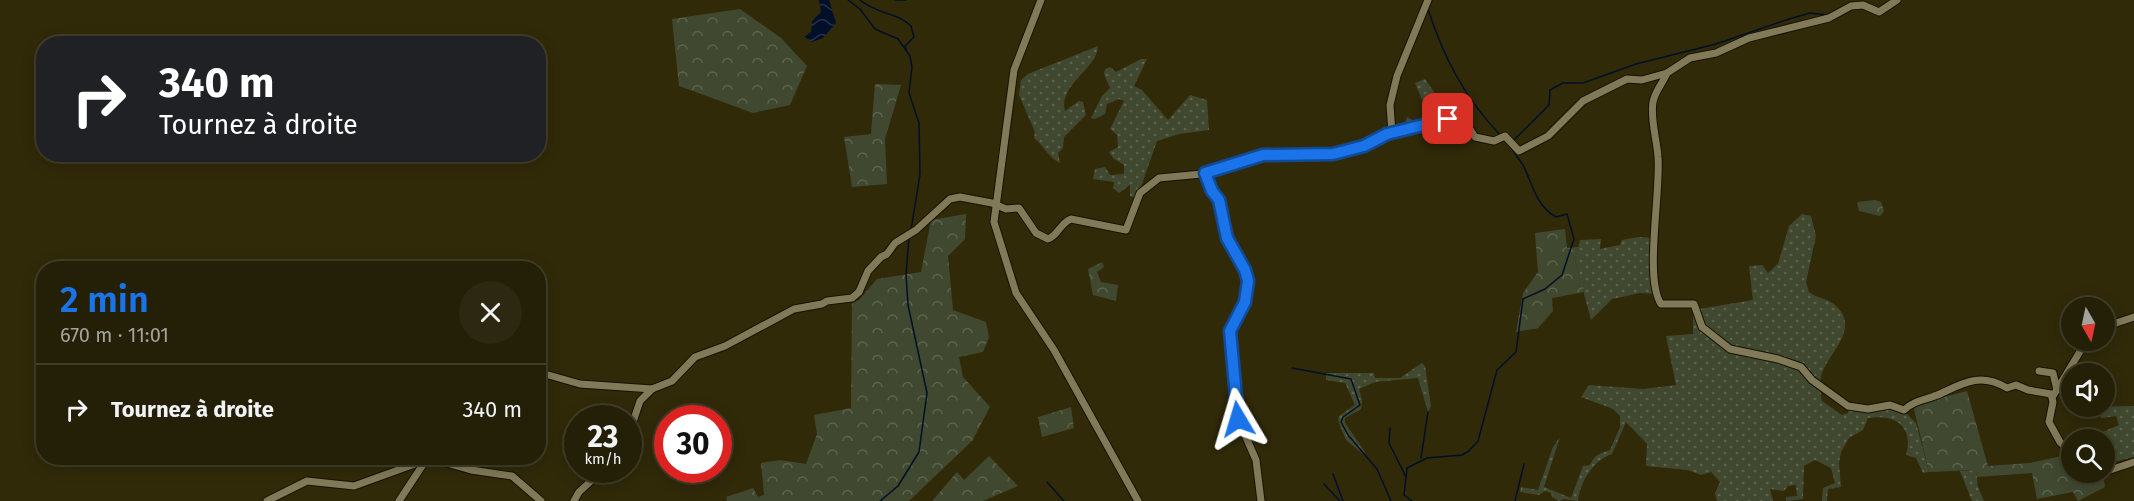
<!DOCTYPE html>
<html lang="fr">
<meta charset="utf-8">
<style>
:root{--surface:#242007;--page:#2c2811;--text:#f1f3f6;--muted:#a3a39b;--line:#413e28;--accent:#1a73e8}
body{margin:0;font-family:"Fira Sans",sans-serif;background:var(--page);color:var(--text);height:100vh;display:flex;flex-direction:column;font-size:22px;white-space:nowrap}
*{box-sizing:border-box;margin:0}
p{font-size:20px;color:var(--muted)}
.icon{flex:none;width:33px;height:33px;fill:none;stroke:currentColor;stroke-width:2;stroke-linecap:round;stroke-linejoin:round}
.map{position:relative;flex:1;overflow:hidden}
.details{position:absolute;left:36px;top:261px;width:510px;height:204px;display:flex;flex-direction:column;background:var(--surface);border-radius:24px;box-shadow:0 3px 15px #0003,0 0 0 2px var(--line)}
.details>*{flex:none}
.banner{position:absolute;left:36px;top:36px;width:510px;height:126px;border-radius:24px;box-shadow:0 3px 15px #0003,0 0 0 2px var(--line);background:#202124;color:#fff;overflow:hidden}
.needle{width:39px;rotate:171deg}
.buttons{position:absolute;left:2061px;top:297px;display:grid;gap:12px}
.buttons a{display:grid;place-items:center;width:54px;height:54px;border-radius:50%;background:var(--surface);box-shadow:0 3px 15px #0003,0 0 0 2px var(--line);font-size:30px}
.speed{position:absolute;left:564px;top:405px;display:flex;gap:12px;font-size:30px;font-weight:700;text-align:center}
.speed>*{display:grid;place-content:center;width:78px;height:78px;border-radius:50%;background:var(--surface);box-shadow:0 3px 15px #0003,0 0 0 2px var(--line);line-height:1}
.speed small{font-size:15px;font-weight:400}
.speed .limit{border:9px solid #d22;background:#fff;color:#111}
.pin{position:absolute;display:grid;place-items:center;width:51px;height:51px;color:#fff;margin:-26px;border-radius:12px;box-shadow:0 3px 9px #0006}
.me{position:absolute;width:66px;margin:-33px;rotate:353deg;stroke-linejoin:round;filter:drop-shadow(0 0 4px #0008)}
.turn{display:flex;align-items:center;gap:21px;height:126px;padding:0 24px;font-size:27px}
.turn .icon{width:78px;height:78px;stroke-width:2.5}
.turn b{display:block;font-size:42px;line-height:51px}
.round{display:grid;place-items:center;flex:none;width:63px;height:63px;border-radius:32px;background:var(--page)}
.headline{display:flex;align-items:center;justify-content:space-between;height:102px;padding:0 24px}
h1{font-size:36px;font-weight:600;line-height:45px;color:var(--accent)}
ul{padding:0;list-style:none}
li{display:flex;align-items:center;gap:18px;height:90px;padding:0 24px;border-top:2px solid var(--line)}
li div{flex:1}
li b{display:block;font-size:22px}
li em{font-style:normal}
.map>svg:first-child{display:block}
.grass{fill:url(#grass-dots)}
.forest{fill:url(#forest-crowns)}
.water{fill:url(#water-waves)}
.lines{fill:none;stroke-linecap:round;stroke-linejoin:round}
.stream{stroke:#020f29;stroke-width:1.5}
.minor-casing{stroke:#171200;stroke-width:9}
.minor{stroke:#817a58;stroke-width:7}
.route-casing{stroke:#114b97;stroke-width:15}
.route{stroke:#1a73e8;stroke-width:10}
</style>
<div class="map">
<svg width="2134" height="501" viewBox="0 0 2134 501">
<defs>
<pattern id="grass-dots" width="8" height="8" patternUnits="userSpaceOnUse" patternTransform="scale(1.5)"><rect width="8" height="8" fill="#414830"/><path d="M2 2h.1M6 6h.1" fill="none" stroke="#5d634d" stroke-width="1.8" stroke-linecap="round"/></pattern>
<pattern id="forest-crowns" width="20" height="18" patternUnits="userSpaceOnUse" patternTransform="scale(1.5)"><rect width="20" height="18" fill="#414830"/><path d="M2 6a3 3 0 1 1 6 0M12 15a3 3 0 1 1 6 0" fill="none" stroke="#5d634d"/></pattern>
<pattern id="water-waves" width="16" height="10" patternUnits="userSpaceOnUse" patternTransform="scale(1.5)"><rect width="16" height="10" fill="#020f29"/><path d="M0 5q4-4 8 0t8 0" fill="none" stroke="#273247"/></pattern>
</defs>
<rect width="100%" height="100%" fill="#302a09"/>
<g class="grass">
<path d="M1098 46C1098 68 1058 85 1065 111L1079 101 1083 102 1086 115 1064 137 1063 148 1058 153 1060 163C1050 159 1043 145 1034 138L1035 132 1019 95 1021 80 1028 74Z"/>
<path d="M1141 59H1147L1134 86 1142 90 1168 120 1190 95 1207 100 1209 130 1179 134 1157 141 1137 198 1130 196V185L1119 193 1113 188 1114 182 1093 179 1095 169 1105 167 1110 175 1124 174V165L1113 158 1109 152 1118 147 1117 135 1110 129 1124 101 1119 99 1107 104 1105 114 1095 119 1091 118 1102 96 1110 88 1104 74 1105 69 1110 67 1116 72Z"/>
<path d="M1425 79 1459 129V134H1445L1441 124 1420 132 1409 131 1405 123 1407 117 1418 123 1429 116 1415 83Z"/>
<path d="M1802 214 1811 216 1816 236 1806 282 1809 292C1817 298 1828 299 1835 305 1861 328 1830 351 1822 373 1819 382 1820 391 1822 401L1842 415 1848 413V406L1900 407 1916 423 1929 472 1923 473 1916 458 1906 455C1914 426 1895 414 1868 418L1863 430 1849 438 1841 452 1839 463 1841 487 1828 489 1827 501H1822L1823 488 1835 483 1831 468 1815 460 1804 466 1803 499 1786 501V497L1797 496 1796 485 1788 486 1784 491 1770 489 1773 501H1717L1715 493 1720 482 1711 472 1701 475 1688 470 1646 466 1647 444 1626 422 1612 454C1594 460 1580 481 1578 501L1564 499 1559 501 1552 497 1551 493 1545 491 1539 495 1520 492 1521 487 1538 490 1553 447 1560 437 1544 487 1571 498 1583 466 1590 465C1596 453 1600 454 1610 450L1620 427V416L1613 409 1581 397 1589 385 1643 389 1676 385 1666 336 1693 334V310L1753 300 1749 266 1762 265 1768 273 1778 264 1789 226Z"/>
<path d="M1638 237 1654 238 1657 294 1640 293 1612 299 1591 320 1575 260 1580 240 1601 239 1600 249 1620 245 1622 240Z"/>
<path d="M1422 363 1425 366 1431 406 1428 412 1418 378 1375 382 1359 389 1362 400 1361 409 1345 418V423L1365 452 1363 454 1346 440 1338 421 1339 416 1355 405 1345 383 1326 380V373H1374L1375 378H1400Z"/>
<path d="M2134 406V457L2105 464 2104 440 2101 439 2100 433 2119 425 2116 416 2102 418 2095 412V407Z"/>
<path d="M1976 470 1978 487 1984 501H1972L1960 471Z"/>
</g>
<g class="forest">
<path d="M740 9 781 38 807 66 790 105 753 113 679 86 672 19Z"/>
<path d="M875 84 901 85 885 139 887 184 852 187 844 137 871 134Z"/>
<path d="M1875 200 1881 202 1884 211 1880 216 1859 211 1857 202Z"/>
<path d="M966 214 965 239 948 256 953 310 986 322 989 337 983 352 959 357 963 377 990 407 972 441 909 501H727L726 497 753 488 758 497 764 495 761 463 780 460 806 464 817 434 814 415 851 408 852 303 859 300 877 279 921 272 931 220Z"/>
<path d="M1565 229 1567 248 1578 247 1575 260 1584 292 1552 298 1553 311 1538 328 1516 332 1523 293 1538 272 1535 233Z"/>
<path d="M1102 262 1104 267 1097 272 1101 282 1118 285 1116 301 1093 295 1088 269Z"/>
<path d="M1967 391 1988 466 2030 463 2071 454 2072 472 2103 473 2105 487 2078 501 2073 492 2037 499 2032 473 1977 477 1976 470 1929 472 1913 405Z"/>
<path d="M1071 407 1074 428 1042 437 1038 417Z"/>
<path d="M989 456 1018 486 983 501H932L957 472 964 480Z"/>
</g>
<path class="water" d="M819 0H829L836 23 823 38 812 42 804 37 811 32 812 21 821 12Z"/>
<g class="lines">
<g class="stream">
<path d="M848 0 860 9 875 29 898 39 910 56 912 67 909 93 919 123 920 174 911 230"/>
<path d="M860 0C876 14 899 13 911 26L914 37 905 46 906 50"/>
<path d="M895 0H906"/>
<path d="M1428 9C1444 59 1465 98 1501 136"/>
<path d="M1513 141 1549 105 1550 90 1563 83H1583L1636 64 1716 44 1789 19 1810 13 1828 15"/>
<path d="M1292 368 1351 379 1360 405 1343 417 1341 422 1348 435 1377 469 1391 501"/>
<path d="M1390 428 1389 443 1406 477"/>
<path d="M1421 458 1428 412"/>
<path d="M1333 474 1343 501"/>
<path d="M1047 482 1064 501"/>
<path d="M1324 484 1340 501"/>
<path d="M880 501 898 486 919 452 927 393 908 305 906 274 909 238"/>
<path d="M1412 501 1404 495 1407 468 1427 458 1462 455 1469 451 1478 441 1497 370 1516 352 1523 299 1545 289 1562 275 1574 239 1567 214 1556 217C1536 206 1532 183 1523 165 1519 158 1512 152 1511 145"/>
<path d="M1515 501 1524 464"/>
</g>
<defs>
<g id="minor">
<path d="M1041 0 1014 70 994 222 1016 293 1054 350 1138 501"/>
<path d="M1667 73C1663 83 1655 91 1653 102 1650 119 1657 140 1658 157 1661 192 1644 278 1661 304H1694L1702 327 1730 349 1778 359 1801 367 1812 380 1848 406 1868 409 1890 405 1904 410C1916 399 1928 400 1942 393 1965 382 1981 373 2007 388L2016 385 2028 390 2051 394 2053 402 2049 422 2060 442 2072 454"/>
<path d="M1392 133 1390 105 1397 76 1428 0"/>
<path d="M1205 173 1212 191 1219 200 1227 238 1245 270 1248 281 1245 302 1230 331 1231 344 1235 364 1234 390 1238 419 1256 460 1261 501"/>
<path d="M2104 327 2134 317"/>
<path d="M2039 371 2053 373 2057 390"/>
<path d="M538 372 580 384 652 389 672 381 695 357 725 346 794 309 822 304 827 301 852 298 859 292 868 271 881 257 887 254 895 243 916 230 950 199 960 197 992 203 1006 209 1019 208 1036 233 1048 239C1058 236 1060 223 1071 219L1126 230 1140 193 1159 178 1202 174 1269 155 1288 157 1333 154 1364 146 1387 134 1448 119 1470 129 1475 137 1494 141 1505 136 1519 151 1548 136 1583 101 1627 79 1642 80 1667 73 1690 58 1716 53 1749 38 1829 18 1851 6 1863 5 1879 12 1897 0"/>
<path d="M2053 396 2087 340"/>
<path d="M628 437 640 401 652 389"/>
<path d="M2104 472 2134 462"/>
<path d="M267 501 307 481 354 486 423 461"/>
<path d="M399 501 426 460H436L471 470 512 476 541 501"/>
<path d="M574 501 579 492 603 470"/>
</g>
</defs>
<use href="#minor" class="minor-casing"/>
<use href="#minor" class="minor"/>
</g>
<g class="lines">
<defs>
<path id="route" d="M1238 419 1230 331 1245 302 1248 281 1245 270 1227 238 1219 200 1212 191 1205 173 1263 155 1333 154 1364 146 1387 134 1448 119"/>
</defs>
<use href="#route" class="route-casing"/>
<use href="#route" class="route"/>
</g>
</svg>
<div class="buttons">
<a><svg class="needle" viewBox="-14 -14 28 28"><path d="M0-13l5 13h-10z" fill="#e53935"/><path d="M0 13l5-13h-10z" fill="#a3a39b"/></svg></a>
<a><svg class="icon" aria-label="sound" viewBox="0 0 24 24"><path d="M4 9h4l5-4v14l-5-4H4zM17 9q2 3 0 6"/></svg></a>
<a><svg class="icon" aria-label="search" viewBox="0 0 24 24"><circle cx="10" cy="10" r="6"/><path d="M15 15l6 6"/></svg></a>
</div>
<div class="speed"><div>23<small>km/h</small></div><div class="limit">30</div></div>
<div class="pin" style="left:1448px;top:119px;background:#d93025"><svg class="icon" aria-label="arrive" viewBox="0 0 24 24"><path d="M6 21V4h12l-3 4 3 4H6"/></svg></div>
<svg class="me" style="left:1238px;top:419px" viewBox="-20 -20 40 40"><path d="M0-17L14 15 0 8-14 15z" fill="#1a73e8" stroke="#fff" stroke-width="4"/></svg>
<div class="banner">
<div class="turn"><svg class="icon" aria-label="right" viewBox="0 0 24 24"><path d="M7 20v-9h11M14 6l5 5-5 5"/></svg><div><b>340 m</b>Tournez à droite</div></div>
</div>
<section class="details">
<div class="headline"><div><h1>2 min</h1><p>670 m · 11:01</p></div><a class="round"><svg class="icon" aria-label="close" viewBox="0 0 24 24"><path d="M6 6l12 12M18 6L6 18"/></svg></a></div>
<ul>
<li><svg class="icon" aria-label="right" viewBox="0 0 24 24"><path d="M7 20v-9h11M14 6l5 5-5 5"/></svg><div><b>Tournez à droite</b></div><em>340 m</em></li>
</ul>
</section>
</div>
